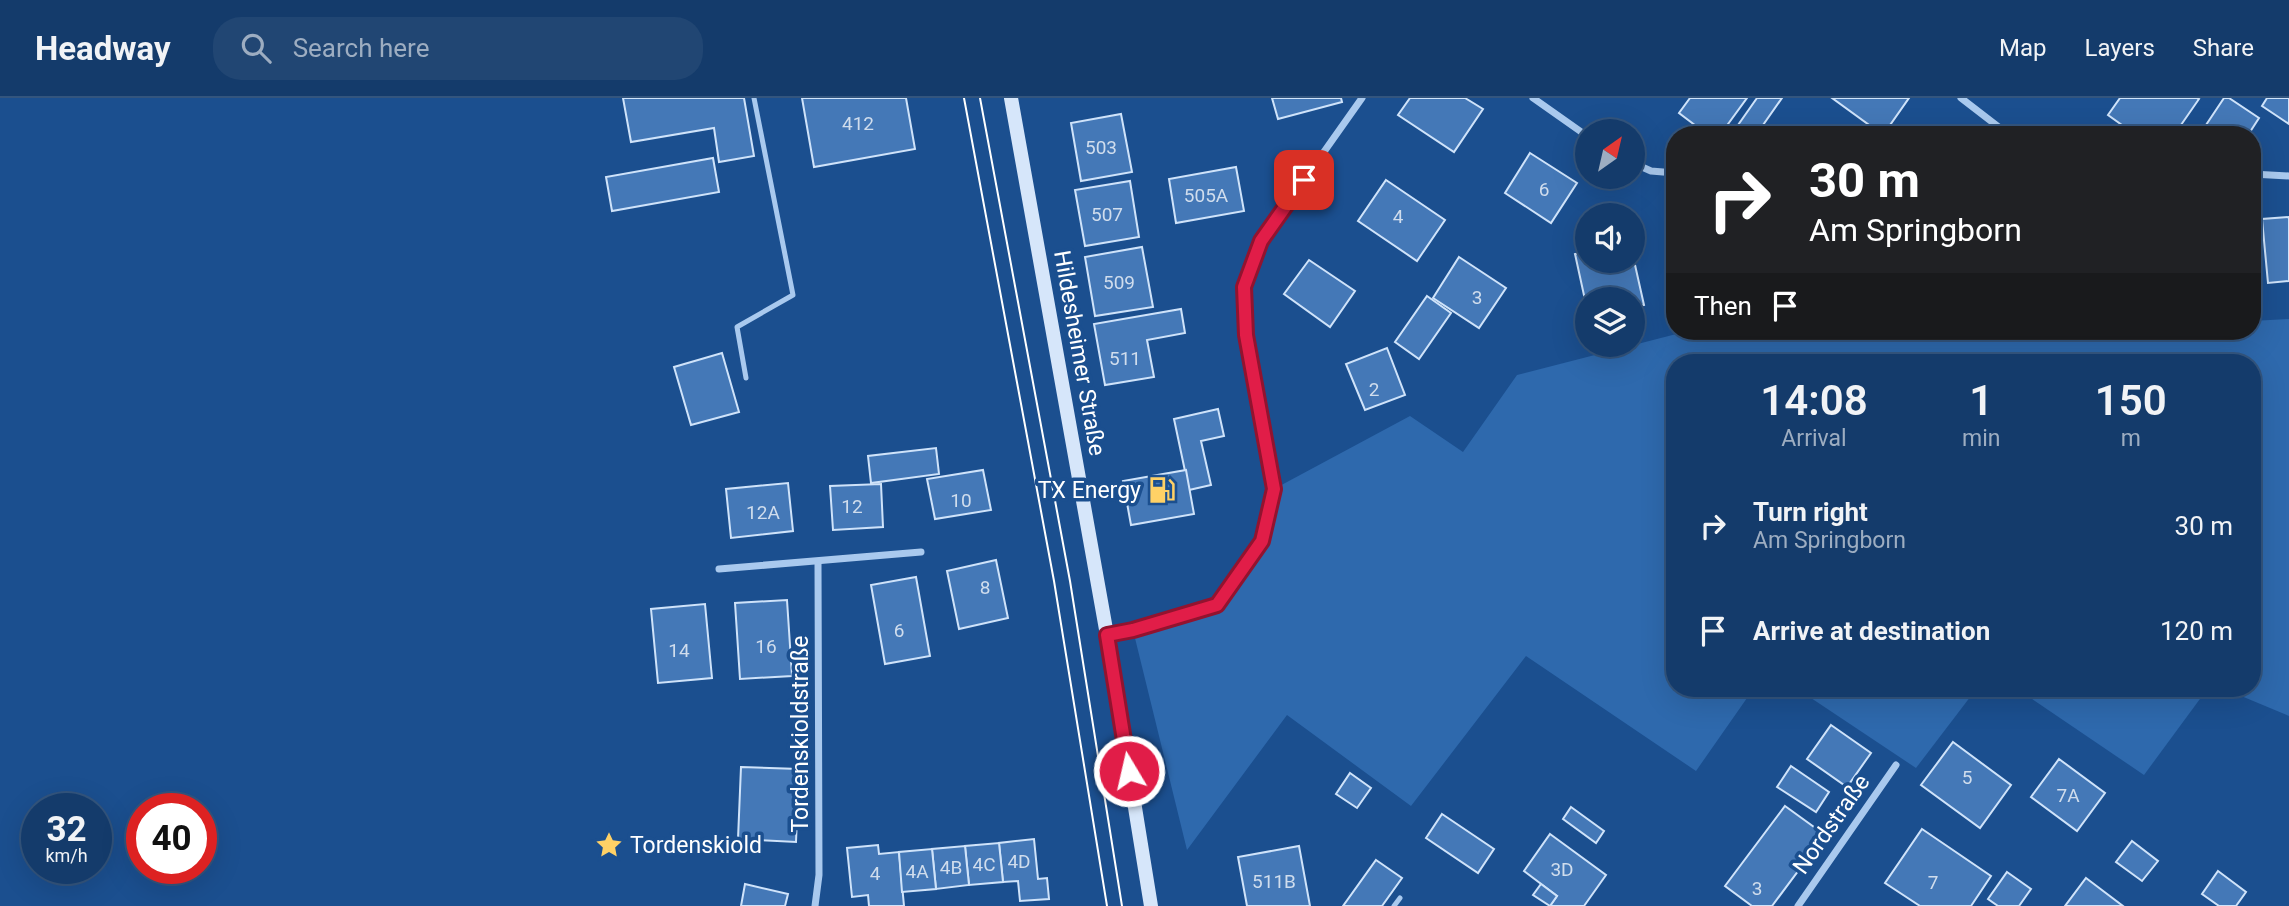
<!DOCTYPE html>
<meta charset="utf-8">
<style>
:root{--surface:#143b6b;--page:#214673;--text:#f1f3f6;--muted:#9dadc1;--line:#33557e}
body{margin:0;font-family:Roboto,sans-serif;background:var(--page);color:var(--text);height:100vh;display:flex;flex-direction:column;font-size:26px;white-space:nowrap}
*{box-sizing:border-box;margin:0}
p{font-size:23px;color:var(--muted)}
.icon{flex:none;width:38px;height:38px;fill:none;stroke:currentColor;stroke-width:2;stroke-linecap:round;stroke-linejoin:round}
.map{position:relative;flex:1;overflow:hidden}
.sheet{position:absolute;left:1666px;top:256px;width:595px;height:343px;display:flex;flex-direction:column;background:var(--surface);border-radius:28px;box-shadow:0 7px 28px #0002,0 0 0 2px var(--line)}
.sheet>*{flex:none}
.guide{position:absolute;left:1666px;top:28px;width:595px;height:214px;border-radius:28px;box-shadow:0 7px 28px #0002,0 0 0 2px var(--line);background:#202124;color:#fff;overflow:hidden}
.needle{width:46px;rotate:34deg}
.fabs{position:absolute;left:1575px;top:21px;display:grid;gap:14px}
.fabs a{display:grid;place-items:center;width:70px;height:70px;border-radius:50%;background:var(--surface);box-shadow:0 7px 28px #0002,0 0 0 2px var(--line);font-size:35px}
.speed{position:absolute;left:21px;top:695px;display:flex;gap:14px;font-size:35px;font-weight:700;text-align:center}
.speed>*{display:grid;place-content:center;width:91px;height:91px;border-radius:50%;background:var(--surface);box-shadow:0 7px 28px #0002,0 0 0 2px var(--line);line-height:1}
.speed small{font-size:18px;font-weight:400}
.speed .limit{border:10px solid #d22;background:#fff;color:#111}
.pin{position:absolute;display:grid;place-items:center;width:60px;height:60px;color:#fff;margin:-30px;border-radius:14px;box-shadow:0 4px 10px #0006}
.me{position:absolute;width:77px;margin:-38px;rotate:351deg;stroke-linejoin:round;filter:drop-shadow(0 0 5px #0008)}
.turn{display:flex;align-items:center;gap:24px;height:147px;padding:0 28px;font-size:32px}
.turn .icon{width:91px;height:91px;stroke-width:2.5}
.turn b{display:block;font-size:49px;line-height:60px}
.then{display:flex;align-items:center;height:66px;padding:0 28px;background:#0003;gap:14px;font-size:26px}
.eta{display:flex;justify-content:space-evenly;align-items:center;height:119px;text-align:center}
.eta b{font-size:42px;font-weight:600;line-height:49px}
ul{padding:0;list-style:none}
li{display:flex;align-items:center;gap:21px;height:105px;padding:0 28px}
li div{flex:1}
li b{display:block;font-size:26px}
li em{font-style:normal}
header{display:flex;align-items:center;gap:42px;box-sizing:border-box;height:98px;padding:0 35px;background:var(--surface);border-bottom:2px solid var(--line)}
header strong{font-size:33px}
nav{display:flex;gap:38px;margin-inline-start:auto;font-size:24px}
.search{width:490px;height:63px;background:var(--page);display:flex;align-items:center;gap:18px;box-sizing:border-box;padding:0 24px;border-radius:28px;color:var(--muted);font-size:26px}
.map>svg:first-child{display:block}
.green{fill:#2e69ad}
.building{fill:#4478b7;stroke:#cfe3fa;stroke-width:2}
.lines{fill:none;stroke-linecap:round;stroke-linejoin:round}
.lane{stroke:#a9c9ee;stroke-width:5}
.street{stroke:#a9c9ee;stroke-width:7}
.secondary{stroke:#d6e6fa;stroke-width:14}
.tram{stroke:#fff;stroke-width:2}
.route-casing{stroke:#92132f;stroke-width:18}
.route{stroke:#e11d48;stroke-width:12}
.labels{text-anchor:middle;stroke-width:7;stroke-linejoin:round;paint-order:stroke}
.number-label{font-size:19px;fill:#d0dded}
.street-label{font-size:23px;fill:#fff;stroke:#1b4f8f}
.poi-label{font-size:23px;fill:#fff;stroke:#1b4f8f;text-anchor:end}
</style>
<header>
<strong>Headway</strong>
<div class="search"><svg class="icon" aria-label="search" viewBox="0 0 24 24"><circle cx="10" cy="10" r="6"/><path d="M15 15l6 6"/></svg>Search here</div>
<nav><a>Map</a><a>Layers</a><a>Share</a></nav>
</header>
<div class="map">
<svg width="2289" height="808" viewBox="0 0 2289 808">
<rect width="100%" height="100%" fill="#1b4f8f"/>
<g class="green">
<path d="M2289 221V618L2222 590H2252V264H1675V590H1754L1696 673 1526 558 1411 708 1287 617 1187 752 1133 532 1217 507 1262 443 1274 391 1410 318 1463 354 1517 277 1688 233H2252V223Z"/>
<path d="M1796 590H1977L1916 670Z"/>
<path d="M2016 590H2208L2144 677Z"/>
</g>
<g class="building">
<path d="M623 0H744L754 58 719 64 714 30 631 44Z"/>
<path d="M802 0H906L915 51 814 69Z"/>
<path d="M1272 0H1341L1342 4 1278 21Z"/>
<path d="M1410 0H1465L1483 11 1454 54 1398 17Z"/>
<path d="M1690 0H1747L1720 37H1708L1679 15Z"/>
<path d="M1757 0H1782L1756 37H1731Z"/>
<path d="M1832 0H1909L1883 37Z"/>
<path d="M2120 0H2197L2199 1 2174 37H2136L2108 17Z"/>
<path d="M2224 0H2229L2259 20 2248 37H2221L2206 27Z"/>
<path d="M2267 0H2289V26L2262 8Z"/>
<path d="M1121 16 1132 74 1081 83 1071 25Z"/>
<path d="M1530 55 1577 85 1551 125 1505 95Z"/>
<path d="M713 60 719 94 612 113 606 79Z"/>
<path d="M1236 69 1244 113 1176 125 1169 81Z"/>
<path d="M1386 82 1445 122 1417 163 1358 123Z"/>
<path d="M1130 83 1139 139 1085 148 1075 92Z"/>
<path d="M2252 92H2256L2254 120H2252Z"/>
<path d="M2289 119V183L2268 185 2262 121Z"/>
<path d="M1142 149 1153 209 1095 218 1085 159Z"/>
<path d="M1587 154V163H1633V158L1644 207 1633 209V201H1587V211L1575 156Z"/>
<path d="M1459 159 1506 190 1479 230 1433 200Z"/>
<path d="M1309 162 1355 193 1330 229 1284 196Z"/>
<path d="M1427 198 1451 215 1419 261 1395 244Z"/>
<path d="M1181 211 1185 235 1147 242 1154 279 1105 287 1094 226Z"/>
<path d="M1387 250 1405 297 1365 312 1346 266Z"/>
<path d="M722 255 739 314 691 327 674 269Z"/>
<path d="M1218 311 1224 338 1201 343 1211 387 1189 392 1174 321Z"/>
<path d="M936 350 939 376 871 385 868 358Z"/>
<path d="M983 372 991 412 935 421 927 381Z"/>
<path d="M1186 372 1194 416 1131 427 1123 383Z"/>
<path d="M788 385 793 433 731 440 726 391Z"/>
<path d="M881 386 883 429 833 432 830 388Z"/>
<path d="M996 462 1008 520 959 531 947 473Z"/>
<path d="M916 479 930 558 885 566 871 487Z"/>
<path d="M787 502 792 578 740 581 735 505Z"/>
<path d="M705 506 712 580 658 585 651 511Z"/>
<path d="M1831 627 1871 655 1847 689 1807 661Z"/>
<path d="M1953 644 2011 687 1980 730 1921 687Z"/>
<path d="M2059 661 2105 695 2077 733 2031 699Z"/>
<path d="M1791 668 1829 694 1816 714 1777 689Z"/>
<path d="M741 669 799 671 796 744 738 741Z"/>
<path d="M1350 675 1371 690 1357 710 1336 696Z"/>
<path d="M1785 708 1825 737 1772 808H1752L1725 788Z"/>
<path d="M1571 709 1604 733 1596 745 1563 721Z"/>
<path d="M1442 716 1494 751 1478 775 1426 740Z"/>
<path d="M1922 731 1991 778 1971 808H1920L1885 785Z"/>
<path d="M1550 736 1606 777 1584 808H1550L1557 798 1524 773Z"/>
<path d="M1034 741 1038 781 1047 780 1049 801 1020 803 1018 783 1003 784 999 745Z"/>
<path d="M2132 743 2158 763 2142 783 2116 764Z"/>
<path d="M999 745 1003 784 969 787 965 748Z"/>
<path d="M878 747 879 756 899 754 904 808H869L868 797 852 799 847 750Z"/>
<path d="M965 748 969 787 936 791 932 751Z"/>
<path d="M1299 748 1310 808H1247L1238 759Z"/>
<path d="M932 751 936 791 902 794 899 754Z"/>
<path d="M1376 762 1402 780 1382 808H1343Z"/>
<path d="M2218 773 2246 794 2236 808H2219L2202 796Z"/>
<path d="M2007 774 2031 791 2019 808H1998L1988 801Z"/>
<path d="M2086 780 2123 808H2065Z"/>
<path d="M745 786 788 796 785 808H741Z"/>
<path d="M1541 786 1557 798 1550 808 1533 797Z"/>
</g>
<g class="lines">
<g class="lane">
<path d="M746 280 737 229 793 197 754 0"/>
<path d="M1394 808 1400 800"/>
</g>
<g class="street">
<path d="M1533 0 1587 38"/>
<path d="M1961 0 2009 37"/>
<path d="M1633 65 1651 73 1675 75"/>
<path d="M2252 76 2289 78"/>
<path d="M719 471 921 454"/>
<path d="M1107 537 1133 532 1217 507 1262 443 1274 391 1246 237 1244 189 1261 143 1362 0"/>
<path d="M815 808 819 777 818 465"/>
<path d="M1798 808 1896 667"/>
</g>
<path class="secondary" d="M1011 0 1107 537 1151 808"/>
<g class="tram">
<path d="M964 0 1054 483 1107 808"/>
<path d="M980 0 1070 483 1122 808"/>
</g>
</g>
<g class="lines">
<defs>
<path id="route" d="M1129 673 1107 537 1133 532 1217 507 1262 443 1274 391 1246 237 1244 189 1261 143 1304 82"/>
</defs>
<use href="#route" class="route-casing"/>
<use href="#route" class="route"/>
</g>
<defs>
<symbol id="fuel-bare" viewBox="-9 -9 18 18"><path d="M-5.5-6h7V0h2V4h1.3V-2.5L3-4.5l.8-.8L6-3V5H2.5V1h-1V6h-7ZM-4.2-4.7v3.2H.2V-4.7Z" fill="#ffd166" stroke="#1b4f8f" stroke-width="2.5" paint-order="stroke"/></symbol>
<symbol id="sight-bare" viewBox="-9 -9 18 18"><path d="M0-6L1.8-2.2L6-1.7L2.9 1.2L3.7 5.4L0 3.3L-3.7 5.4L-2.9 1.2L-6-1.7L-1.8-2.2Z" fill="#ffd166" stroke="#1b4f8f" stroke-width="2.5" paint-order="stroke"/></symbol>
</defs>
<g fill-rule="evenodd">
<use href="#fuel-bare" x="1143" y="373" width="38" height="38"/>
<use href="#sight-bare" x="590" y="728" width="38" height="38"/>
</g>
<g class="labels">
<g class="number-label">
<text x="858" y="32">412</text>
<text x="1101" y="56">503</text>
<text x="1544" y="98">6</text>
<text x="1206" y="104">505A</text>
<text x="1107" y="123">507</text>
<text x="1398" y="125">4</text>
<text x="1119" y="191">509</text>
<text x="1477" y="206">3</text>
<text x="1125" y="267">511</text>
<text x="1374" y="298">2</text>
<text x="961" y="409">10</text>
<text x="852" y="415">12</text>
<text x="763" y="421">12A</text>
<text x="985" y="496">8</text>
<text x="899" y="539">6</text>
<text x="766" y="555">16</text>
<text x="679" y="559">14</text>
<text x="1967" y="686">5</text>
<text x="2068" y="704">7A</text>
<text x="1019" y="770">4D</text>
<text x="984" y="773">4C</text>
<text x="951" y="776">4B</text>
<text x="1562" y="778">3D</text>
<text x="917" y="780">4A</text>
<text x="875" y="782">4</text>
<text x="1274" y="790">511B</text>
<text x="1933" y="791">7</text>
<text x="1757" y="797">3</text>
</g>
<g class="street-label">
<text transform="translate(1080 255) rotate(80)" y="8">Hildesheimer Straße</text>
<text transform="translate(800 636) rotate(-90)" y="8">Tordenskioldstraße</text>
<text transform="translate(1831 726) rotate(-55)" y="8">Nordstraße</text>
</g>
<g class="poi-label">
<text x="1141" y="400">TX Energy</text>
<text x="630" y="755" text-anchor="start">Tordenskiold</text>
</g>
</g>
</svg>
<div class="fabs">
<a><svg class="needle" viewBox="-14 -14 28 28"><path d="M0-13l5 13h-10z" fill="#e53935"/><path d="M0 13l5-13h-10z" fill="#9dadc1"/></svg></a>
<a><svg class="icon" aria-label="sound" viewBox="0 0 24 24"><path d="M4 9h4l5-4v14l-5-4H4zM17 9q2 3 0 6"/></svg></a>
<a><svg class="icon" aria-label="layers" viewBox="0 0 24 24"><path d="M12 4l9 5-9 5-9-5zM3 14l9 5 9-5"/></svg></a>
</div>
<div class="speed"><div>32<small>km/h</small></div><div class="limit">40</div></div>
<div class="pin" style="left:1304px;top:82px;background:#d93025"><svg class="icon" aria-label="arrive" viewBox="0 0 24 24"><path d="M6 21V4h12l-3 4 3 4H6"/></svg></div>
<svg class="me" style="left:1129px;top:673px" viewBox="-20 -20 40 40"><circle r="17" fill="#e11d48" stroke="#fff" stroke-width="3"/><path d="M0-11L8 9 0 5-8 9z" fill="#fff"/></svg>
<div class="guide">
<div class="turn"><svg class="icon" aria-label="right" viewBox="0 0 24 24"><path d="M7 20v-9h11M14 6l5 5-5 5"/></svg><div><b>30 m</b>Am Springborn</div></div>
<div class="then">Then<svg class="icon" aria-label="arrive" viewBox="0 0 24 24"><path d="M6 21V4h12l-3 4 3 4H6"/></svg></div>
</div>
<section class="sheet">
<div class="eta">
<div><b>14:08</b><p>Arrival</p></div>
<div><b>1</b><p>min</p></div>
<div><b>150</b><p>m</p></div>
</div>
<ul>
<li><svg class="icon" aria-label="right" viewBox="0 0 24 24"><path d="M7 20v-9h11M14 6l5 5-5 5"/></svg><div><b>Turn right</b><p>Am Springborn</p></div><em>30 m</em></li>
<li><svg class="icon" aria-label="arrive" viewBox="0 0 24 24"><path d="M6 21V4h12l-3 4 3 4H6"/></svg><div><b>Arrive at destination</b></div><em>120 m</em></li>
</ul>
</section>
</div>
